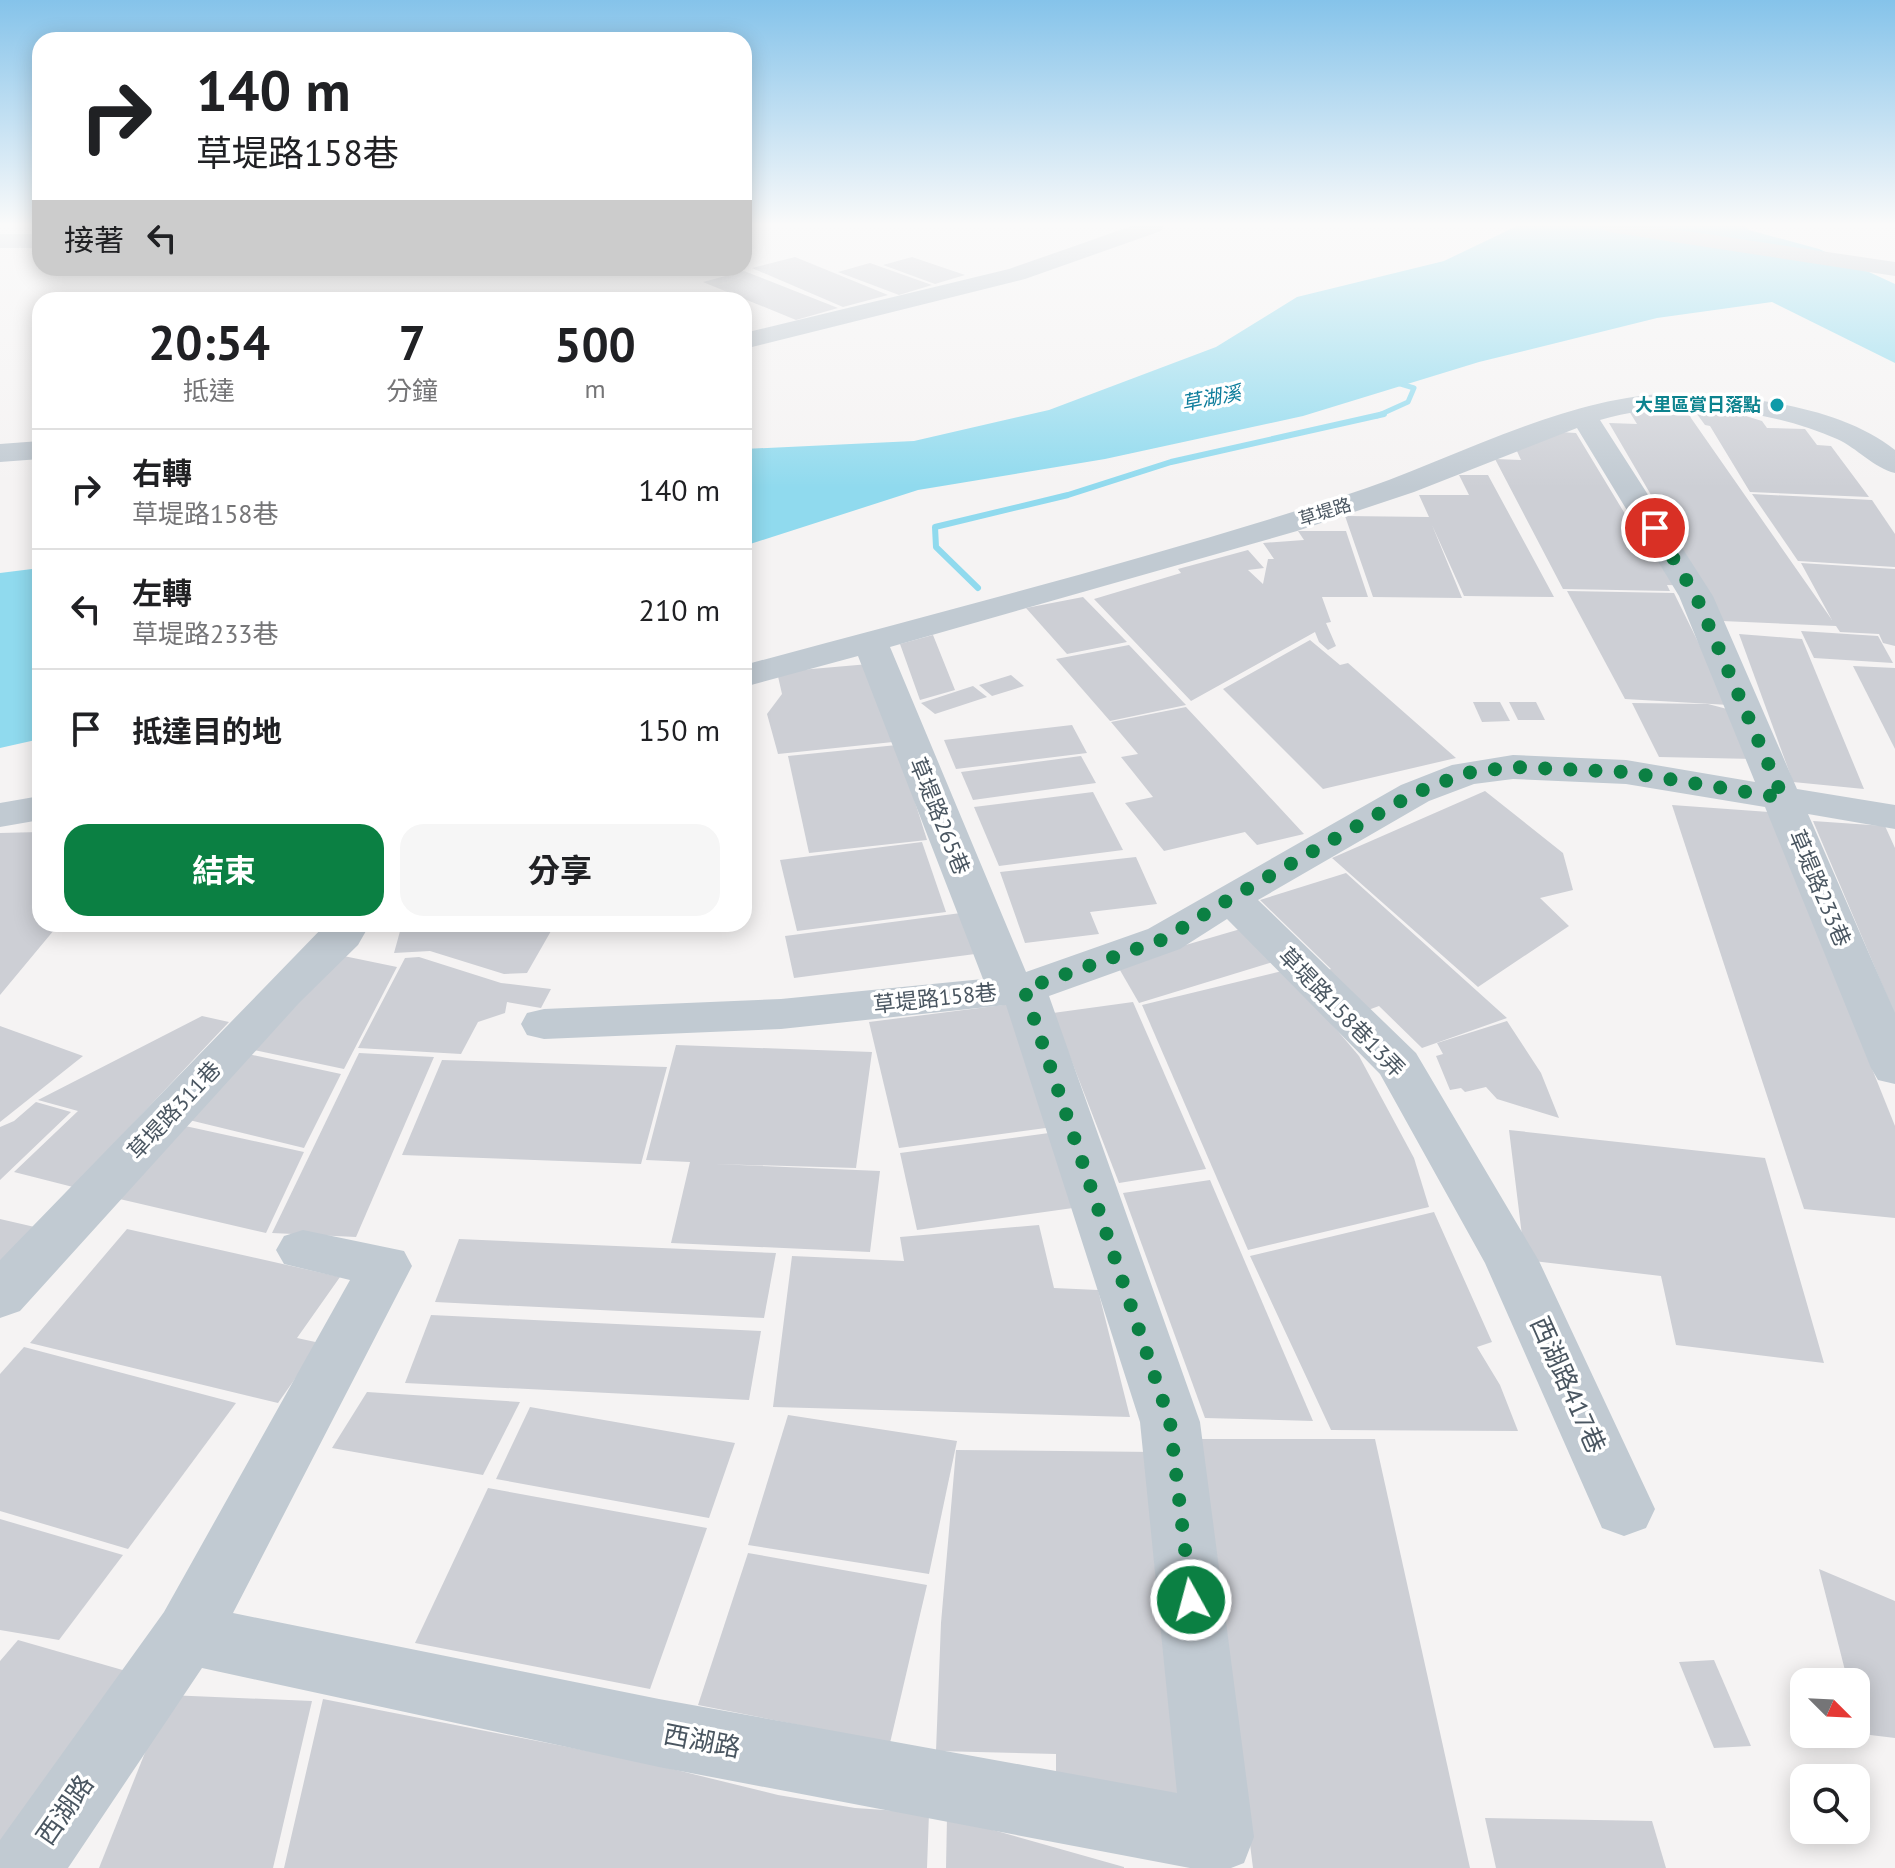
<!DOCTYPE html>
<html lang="zh-TW">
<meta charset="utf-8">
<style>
:root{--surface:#fff;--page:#f6f6f6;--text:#202124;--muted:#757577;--line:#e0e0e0;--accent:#0b8043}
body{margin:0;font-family:"PT Sans","Noto Sans TC",sans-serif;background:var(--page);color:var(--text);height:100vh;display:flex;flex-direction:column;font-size:30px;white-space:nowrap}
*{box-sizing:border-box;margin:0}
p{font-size:26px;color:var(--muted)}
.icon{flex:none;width:44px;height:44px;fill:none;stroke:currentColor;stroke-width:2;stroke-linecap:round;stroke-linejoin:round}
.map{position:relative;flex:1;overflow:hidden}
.details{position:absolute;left:32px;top:292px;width:720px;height:640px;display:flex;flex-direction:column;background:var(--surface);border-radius:24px;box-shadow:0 4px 20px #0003}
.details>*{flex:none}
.banner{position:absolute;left:32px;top:32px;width:720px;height:244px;border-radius:24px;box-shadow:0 4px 20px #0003;background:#fff;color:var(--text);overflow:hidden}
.needle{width:52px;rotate:114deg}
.tools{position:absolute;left:1790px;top:1668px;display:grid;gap:16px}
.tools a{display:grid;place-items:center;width:80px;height:80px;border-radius:16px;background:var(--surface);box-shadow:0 4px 20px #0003;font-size:40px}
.pin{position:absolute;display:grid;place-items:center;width:68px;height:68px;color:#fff;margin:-34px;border:4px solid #fff;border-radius:50%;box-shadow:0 2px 8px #0007}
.me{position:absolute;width:88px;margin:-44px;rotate:353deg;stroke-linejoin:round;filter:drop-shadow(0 0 6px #0008)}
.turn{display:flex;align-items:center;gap:28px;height:168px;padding:0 32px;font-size:36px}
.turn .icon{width:104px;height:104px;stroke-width:2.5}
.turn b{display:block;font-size:56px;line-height:68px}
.then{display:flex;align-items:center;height:76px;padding:0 32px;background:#0003;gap:16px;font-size:30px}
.eta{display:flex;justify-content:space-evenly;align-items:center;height:136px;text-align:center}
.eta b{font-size:48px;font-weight:700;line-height:56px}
.action{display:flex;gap:16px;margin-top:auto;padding:16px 32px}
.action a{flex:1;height:92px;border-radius:24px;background:var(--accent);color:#fff;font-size:32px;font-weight:700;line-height:92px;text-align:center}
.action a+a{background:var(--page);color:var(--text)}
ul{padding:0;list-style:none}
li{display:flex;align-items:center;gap:24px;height:120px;padding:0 32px;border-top:2px solid var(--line)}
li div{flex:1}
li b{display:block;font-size:30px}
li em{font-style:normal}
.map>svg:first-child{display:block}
.water{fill:#90daee}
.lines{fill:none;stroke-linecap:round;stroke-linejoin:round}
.stream-far1{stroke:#90daee;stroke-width:5}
.stream{stroke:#90daee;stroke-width:6}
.building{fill:#cdcfd5}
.minor{fill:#c1cad2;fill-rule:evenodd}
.route{stroke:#0b8043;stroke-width:14;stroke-dasharray:0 25.2}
.culture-dot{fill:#0f9aa8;stroke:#fff;stroke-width:3}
.labels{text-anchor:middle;stroke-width:7;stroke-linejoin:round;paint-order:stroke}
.far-culture-label{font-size:18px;font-weight:bold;fill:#0d838f;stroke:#fff;text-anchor:end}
.far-street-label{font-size:18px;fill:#4a5661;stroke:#fff}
.far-water-label{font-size:20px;font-style:italic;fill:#0c7c9b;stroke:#fff}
.street-label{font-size:22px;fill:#4a5661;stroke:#fff}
.near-street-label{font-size:26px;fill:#4a5661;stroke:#fff}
</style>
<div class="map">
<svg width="1895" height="1868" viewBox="0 0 1895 1868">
<rect width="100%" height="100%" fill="#f5f3f3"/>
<g class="water">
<path d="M1517 226H1745L1749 230 1819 249 1895 284V363L1772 302 1657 318 1479 362 1303 416 1105 459 918 490 744 546V449L914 441 1049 410 1216 347 1297 297 1444 261Z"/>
<path d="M40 568V739L0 748V573Z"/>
</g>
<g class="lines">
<path class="stream-far1" d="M1377 416 1408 402 1414 388 1394 382"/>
<path class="stream" d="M978 588 936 547 935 527 1068 495 1171 462 1384 414"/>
</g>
<g class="building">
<path d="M795 257 888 295 843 307 752 268Z"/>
<path d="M912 257 965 275 935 284 883 265Z"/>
<path d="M870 263 932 285 899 295 838 272Z"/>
<path d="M744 271 838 308 796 320 703 282Z"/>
<path d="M1687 408 1691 418 1832 620 1801 563 1895 569V646L1883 643 1879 634 1840 632 1836 626 1722 621 1702 586 1667 585 1670 591 1563 589 1495 459 1521 460 1516 449 1560 432 1576 433 1645 547 1682 548 1609 423 1637 424 1629 411Z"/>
<path d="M1694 410 1736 413 1762 421 1767 428 1805 429 1817 445 1831 446 1869 497 1750 492 1710 426 1705 425Z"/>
<path d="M1459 475H1488L1554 597 1464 596 1432 525 1462 598 1373 597 1345 516 1429 517 1419 495H1469Z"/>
<path d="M1752 494 1872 500 1895 534V567L1798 561Z"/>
<path d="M1298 531H1346L1368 597H1322L1331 622 1326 623 1336 646 1328 650 1319 642 1315 632 1191 701 1094 599 1181 573 1178 569 1248 550 1264 568 1248 570 1263 584 1268 559H1274L1263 543 1304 540Z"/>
<path d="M1567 591 1674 593 1729 705 1625 699Z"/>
<path d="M1083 597 1127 642 1067 654 1026 608Z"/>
<path d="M1801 631 1878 636 1893 663 1814 658Z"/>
<path d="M1739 634 1802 639 1864 789 1793 782Z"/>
<path d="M933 635 955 690 920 700 900 644Z"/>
<path d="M1310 640 1340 665 1348 663 1456 758 1323 789 1223 689Z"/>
<path d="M1129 645 1186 705 1110 721 1056 659Z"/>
<path d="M869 664 893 742 778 754 767 714 782 694 777 672Z"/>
<path d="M1853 666 1895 668V749Z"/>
<path d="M1011 675 1024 686 992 696 979 685Z"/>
<path d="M973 686 987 697 935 714 921 703Z"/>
<path d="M1473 702H1500L1510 721 1482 722Z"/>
<path d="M1509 702H1536L1545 720H1518Z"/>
<path d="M1632 703 1708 704 1731 710 1755 759 1659 757Z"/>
<path d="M1186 707 1215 738 1304 834 1257 845 1245 832 1164 851 1125 803 1153 797 1121 757 1138 754 1111 722Z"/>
<path d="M1072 725 1087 753 956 769 944 740Z"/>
<path d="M897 745 927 840 809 853 788 756Z"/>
<path d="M1081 756 1096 783 973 800 961 772Z"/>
<path d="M1485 791 1563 853 1573 890 1540 898 1569 926 1478 987 1332 858Z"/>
<path d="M1093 792 1123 850 999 866 974 807Z"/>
<path d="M1672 805 1769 812 1895 1126V1218L1804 1209Z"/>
<path d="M1813 821 1885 826 1895 848V1015Z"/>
<path d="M40 832V924H59L0 995V833Z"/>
<path d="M922 842 946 912 797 931 780 860Z"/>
<path d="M1136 857 1157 904 1090 912 1099 934 1025 943 1000 872Z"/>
<path d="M1346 873 1507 1018 1422 1048 1379 1006 1360 1013 1319 973 1331 969 1260 900Z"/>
<path d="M961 913 975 954 794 978 785 936Z"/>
<path d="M402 924H555L527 973 504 974 430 951 394 953Z"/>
<path d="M1244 928 1276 961 1139 1003 1117 965Z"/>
<path d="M334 954 397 967 344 1069 245 1048Z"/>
<path d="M419 957 501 983 551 989 541 1008 507 1002 505 1013 478 1022 461 1054 358 1048 405 958Z"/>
<path d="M1286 970 1359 1056 1414 1158 1429 1207 1248 1250 1142 1005Z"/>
<path d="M1133 1002 1206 1169 1119 1183 1053 1013Z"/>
<path d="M1011 1004 1053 1127 899 1148 869 1022Z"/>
<path d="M202 1016 229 1022 73 1187 14 1172 78 1111 38 1100Z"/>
<path d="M1507 1021 1541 1073 1559 1118 1497 1099 1486 1087 1465 1092 1461 1088 1450 1090 1436 1056 1443 1054 1437 1043Z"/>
<path d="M0 1026 83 1056 0 1122Z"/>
<path d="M676 1045 872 1052 856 1168 714 1164 880 1171 870 1252 671 1243 690 1162 646 1160Z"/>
<path d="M243 1053 341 1074 304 1148 185 1119Z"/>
<path d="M359 1053 434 1057 356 1237 272 1233Z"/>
<path d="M442 1060 667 1067 641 1164 402 1155Z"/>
<path d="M36 1102 71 1112 0 1180V1127L14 1121Z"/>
<path d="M176 1124 304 1152 266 1233 111 1197Z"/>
<path d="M1509 1130 1765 1158 1824 1363 1676 1345 1661 1276 1525 1260Z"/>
<path d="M1049 1133 1073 1208 917 1230 900 1153Z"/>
<path d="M1210 1180 1313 1421 1205 1418 1123 1193Z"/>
<path d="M1434 1212 1492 1342 1477 1347 1500 1385 1518 1431 1331 1430 1250 1256Z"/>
<path d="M0 1219 39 1228 0 1271Z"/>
<path d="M1039 1225 1054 1288 1098 1290 1130 1417 773 1407 792 1256 904 1261 900 1237Z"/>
<path d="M127 1229 340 1277 297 1338 320 1343 278 1403 30 1343Z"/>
<path d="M459 1239 776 1253 764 1318 435 1302Z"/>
<path d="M431 1315 761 1331 749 1400 405 1383Z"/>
<path d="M24 1347 236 1403 128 1549 0 1511V1374Z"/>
<path d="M367 1392 520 1402 483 1475 332 1448Z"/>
<path d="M530 1407 735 1443 709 1518 496 1479Z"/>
<path d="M788 1415 957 1441 929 1574 748 1545Z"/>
<path d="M1200 1439H1375L1470 1868H1253Z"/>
<path d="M956 1450 1155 1452 1180 1795 1056 1792V1754L936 1751 941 1623Z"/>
<path d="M488 1488 707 1528 650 1689 415 1643Z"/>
<path d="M0 1519 123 1555 59 1640 0 1630Z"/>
<path d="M748 1553 927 1585 890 1743 698 1705Z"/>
<path d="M1819 1569 1895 1601V1738L1862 1734 1856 1713V1682H1848Z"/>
<path d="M18 1640 140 1675 0 1856V1661Z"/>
<path d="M1714 1660 1751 1746 1714 1748 1679 1662Z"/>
<path d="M168 1695 312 1701 273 1868H99Z"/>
<path d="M323 1699 644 1762 778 1795 855 1808 929 1813 927 1868H284Z"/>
<path d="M947 1817 1124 1867V1868H946Z"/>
<path d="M1485 1818 1652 1821 1666 1868H1496Z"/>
</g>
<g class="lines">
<g class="minor">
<path d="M1132 226H1164L1161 231 1025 279 744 349V333L1009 269Z"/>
<path d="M1598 226H1652L1895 262V276L1609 232Z"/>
<rect x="0" y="234" width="40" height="14"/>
<path d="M1675 393C1744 396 1839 405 1895 450V473C1874 468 1857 448 1837 439 1767 408 1673 398 1600 420L1713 596 1797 789 1895 805V829L1808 814 1895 1013V1084L1878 1080 1871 1068 1765 807 1626 784 1513 779 1474 784 1429 801 1258 900 1416 1053 1539 1261 1655 1509 1646 1528 1624 1536 1602 1528 1485 1263 1380 1074 1227 919 1180 949 1049 996 1200 1422 1254 1837 1244 1863 1231 1868H1190L659 1767 202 1668 68 1868H0V1840L164 1612 350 1280 284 1264 276 1250 284 1236 303 1230 404 1251 412 1266 233 1613 659 1699 1177 1793 1140 1422 1006 1005 781 1029 544 1039 527 1035 521 1024 527 1013 544 1009 781 999 983 979 858 656 744 687V665C944 611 1145 560 1343 496 1453 461 1559 397 1675 393ZM1577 428 1679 596 1755 782 1626 760 1513 755 1452 765 1401 785 1148 929 1026 972 890 647 1297 531 1414 492Z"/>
<path d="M40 441V459L0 462V444Z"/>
<path d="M40 796V820L0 827V803Z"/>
<path d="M326 924H370L358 945 299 1003 20 1311 0 1318V1260Z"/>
</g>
</g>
<linearGradient id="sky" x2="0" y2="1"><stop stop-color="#85c3ea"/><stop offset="0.46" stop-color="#fafafa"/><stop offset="1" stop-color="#fafafa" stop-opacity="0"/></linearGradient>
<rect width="1895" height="488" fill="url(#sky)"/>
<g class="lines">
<path class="route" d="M1191 1600 1170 1422 1024 989 1164 939 1231 898 1415 793 1466 773 1513 767 1626 772 1783 798 1696 596 1655 528"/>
</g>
<circle class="culture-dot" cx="1777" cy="405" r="8"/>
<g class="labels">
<g class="far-culture-label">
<text x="1761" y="411">大里區賞日落點</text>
</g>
<g class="far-street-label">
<text transform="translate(1325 512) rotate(-17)" y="6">草堤路</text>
</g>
<g class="far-water-label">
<text transform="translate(1211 398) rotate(-11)" y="7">草湖溪</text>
</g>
<g class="street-label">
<text transform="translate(940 816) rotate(68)" y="8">草堤路265巷</text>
<text transform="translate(1820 888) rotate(67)" y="8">草堤路233巷</text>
<text transform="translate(935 998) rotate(-6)" y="8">草堤路158巷</text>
<text transform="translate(1342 1012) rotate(46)" y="8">草堤路158巷13弄</text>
<text transform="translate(174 1110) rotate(-47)" y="8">草堤路311巷</text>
</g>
<g class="near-street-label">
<text transform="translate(1568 1385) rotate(66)" y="9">西湖路417巷</text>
<text transform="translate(702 1741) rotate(11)" y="9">西湖路</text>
<text transform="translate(65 1810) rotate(-55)" y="9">西湖路</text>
</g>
</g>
</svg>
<div class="tools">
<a><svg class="needle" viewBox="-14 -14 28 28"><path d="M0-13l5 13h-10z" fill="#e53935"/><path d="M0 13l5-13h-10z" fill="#757577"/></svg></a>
<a><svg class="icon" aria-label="search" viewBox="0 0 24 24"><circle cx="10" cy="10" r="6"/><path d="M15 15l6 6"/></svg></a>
</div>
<div class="pin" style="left:1655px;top:528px;background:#d93025"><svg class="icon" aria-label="arrive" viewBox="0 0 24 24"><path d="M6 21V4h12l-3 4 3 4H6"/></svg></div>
<svg class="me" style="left:1191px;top:1600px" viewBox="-20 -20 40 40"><circle r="17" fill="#0b8043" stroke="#fff" stroke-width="3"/><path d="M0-11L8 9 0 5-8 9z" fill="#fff"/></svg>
<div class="banner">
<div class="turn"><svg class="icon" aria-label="right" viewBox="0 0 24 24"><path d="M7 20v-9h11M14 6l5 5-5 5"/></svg><div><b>140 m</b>草堤路158巷</div></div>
<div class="then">接著<svg class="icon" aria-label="left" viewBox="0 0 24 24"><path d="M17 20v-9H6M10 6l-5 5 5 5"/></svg></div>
</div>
<section class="details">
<div class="eta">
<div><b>20:54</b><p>抵達</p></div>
<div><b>7</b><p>分鐘</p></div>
<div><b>500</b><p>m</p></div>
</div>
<ul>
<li><svg class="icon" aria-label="right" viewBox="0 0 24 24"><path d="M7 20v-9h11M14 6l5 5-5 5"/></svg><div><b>右轉</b><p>草堤路158巷</p></div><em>140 m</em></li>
<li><svg class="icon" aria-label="left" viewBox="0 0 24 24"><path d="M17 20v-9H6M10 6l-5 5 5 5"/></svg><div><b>左轉</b><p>草堤路233巷</p></div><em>210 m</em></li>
<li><svg class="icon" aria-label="arrive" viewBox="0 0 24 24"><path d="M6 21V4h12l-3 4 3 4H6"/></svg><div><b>抵達目的地</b></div><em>150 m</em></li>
</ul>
<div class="action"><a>結束</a><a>分享</a></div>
</section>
</div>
